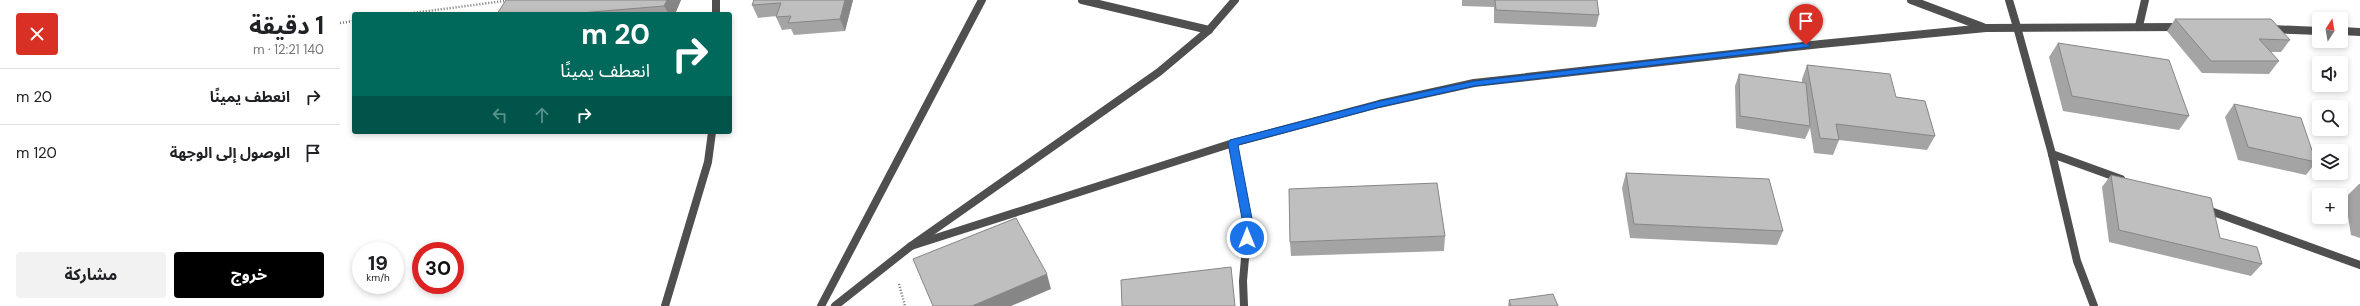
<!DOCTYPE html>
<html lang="ar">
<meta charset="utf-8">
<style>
:root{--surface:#fff;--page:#f2f2f2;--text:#202124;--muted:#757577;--line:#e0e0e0;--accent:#000}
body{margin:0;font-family:"DM Sans","Noto Sans Arabic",sans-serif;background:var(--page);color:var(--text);direction:rtl;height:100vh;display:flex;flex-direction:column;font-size:15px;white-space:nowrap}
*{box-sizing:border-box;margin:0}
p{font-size:13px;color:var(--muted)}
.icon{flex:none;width:22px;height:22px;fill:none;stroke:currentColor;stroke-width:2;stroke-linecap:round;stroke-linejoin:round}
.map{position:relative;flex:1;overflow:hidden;direction:ltr}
.panel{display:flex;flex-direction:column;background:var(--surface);width:340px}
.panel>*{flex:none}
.banner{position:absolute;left:12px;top:12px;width:380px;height:122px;border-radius:4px;box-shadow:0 2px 6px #0003;direction:rtl;background:#00695c;color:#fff;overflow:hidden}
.needle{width:26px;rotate:11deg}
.controls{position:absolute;left:1972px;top:12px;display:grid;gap:8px}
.controls a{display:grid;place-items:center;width:36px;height:36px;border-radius:4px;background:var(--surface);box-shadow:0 2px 6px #0003;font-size:20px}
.speed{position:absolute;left:12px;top:242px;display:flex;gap:8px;font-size:20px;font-weight:700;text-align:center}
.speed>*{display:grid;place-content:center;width:52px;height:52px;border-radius:50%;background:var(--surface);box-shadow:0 2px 6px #0003;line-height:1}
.speed small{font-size:10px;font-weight:400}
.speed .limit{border:6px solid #d22;background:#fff;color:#111}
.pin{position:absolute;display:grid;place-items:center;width:34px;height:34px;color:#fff;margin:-41px -17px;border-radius:50% 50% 50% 0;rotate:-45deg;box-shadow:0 0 4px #0007}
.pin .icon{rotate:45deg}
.me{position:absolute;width:44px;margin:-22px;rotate:0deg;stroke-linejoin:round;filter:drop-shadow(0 0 3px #0008)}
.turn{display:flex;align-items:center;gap:14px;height:84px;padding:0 16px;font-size:18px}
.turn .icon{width:52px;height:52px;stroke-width:2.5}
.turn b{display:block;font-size:28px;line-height:34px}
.lanes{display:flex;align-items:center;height:38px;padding:0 16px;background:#0003;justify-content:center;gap:20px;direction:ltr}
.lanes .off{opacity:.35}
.round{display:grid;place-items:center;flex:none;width:42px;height:42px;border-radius:4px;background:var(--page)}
.head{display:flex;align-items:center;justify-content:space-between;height:68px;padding:0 16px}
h1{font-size:24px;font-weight:700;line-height:30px}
.primary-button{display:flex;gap:8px;margin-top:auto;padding:8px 16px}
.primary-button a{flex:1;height:46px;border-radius:4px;background:var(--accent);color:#fff;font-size:16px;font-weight:700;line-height:46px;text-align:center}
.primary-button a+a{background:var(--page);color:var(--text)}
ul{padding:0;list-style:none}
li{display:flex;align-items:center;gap:12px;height:56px;padding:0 16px;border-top:1px solid var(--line)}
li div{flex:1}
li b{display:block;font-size:15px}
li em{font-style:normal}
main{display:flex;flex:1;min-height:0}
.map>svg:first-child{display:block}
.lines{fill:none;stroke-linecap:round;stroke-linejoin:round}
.path{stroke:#717171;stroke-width:2.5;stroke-dasharray:1 2;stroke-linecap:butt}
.service{stroke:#4f4f4f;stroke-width:8}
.minor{stroke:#4f4f4f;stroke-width:8}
.wall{fill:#a4a4a4}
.shaded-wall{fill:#868686}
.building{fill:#bfbfbf;stroke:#868686}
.route{fill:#1a73e8;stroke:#114b97}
</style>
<main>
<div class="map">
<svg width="2020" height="306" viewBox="0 0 2020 306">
<rect width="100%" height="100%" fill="#fff"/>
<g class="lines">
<g class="path">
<path d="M65 14 172 0"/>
<path d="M0 23 14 21"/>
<path d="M559 284 565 306"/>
</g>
<path class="service" d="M1669 0 1677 27"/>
<g class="minor">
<path d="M376 0V14"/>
<path d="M742 0 869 30"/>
<path d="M1571 0 1643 27"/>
<path d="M1799 26 1805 0"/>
<path d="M1677 27 1712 154 1737 261 1754 306"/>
<path d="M1931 29 1979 31"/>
<path d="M2001 31 2020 32"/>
<path d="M893 143 908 224 903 281 904 306"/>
<path d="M1712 154 1781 179"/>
<path d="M1865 209 2020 265"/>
<path d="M571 246 893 143 1039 104 1134 83 1481 44 1646 28 1840 27"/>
<path d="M325 306 368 162 372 132"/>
<path d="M481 306 642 0"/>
<path d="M495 306 571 246 819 72 869 30 895 0"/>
</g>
</g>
<g class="wall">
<path d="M341 0 335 14H157Z"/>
<path d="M414 0H513L505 31 454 35 451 29 442 30 436 17 437 16 418 18 412 5Z"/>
<path d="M1122 0H1257L1259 15 1256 27 1154 23V7L1122 6Z"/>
<path d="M1835 19 1950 40 1941 52H1930L1939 61 1929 74 1862 73 1827 31Z"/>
<path d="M1718 43 1849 116 1839 130 1723 111 1709 57Z"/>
<path d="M1467 65 1556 97 1595 136 1587 150 1499 140 1493 155 1474 153 1470 128 1465 139 1396 128 1395 86 1399 74 1462 83V79Z"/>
<path d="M1894 104 1976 162 1966 175 1898 160 1885 117Z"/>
<path d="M1286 173 1443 231 1437 245 1290 238 1282 188Z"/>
<path d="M1771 175 1880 238 1922 264 1911 276 1769 242 1762 187Z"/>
<path d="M2019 184H2020V238L2011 235 2005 198Z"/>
<path d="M1105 236 1104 251 951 256 950 242Z"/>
<path d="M1169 300 1218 306H1168Z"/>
</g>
<g class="shaded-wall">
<path d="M327 0H341L335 14H329L324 6Z"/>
<path d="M505 0H513L505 31 500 19Z"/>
<path d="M707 274 711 289 671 306H632Z"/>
</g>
<g class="building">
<path d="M166 0H327L324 6 228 14H157Z"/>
<path d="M414 0H505L500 19 448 23 451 16 436 17 441 3 412 5Z"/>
<path d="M1155 0H1257L1259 15 1156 10Z"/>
<path d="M1835 19H1931L1950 40 1919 39 1939 61H1871Z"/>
<path d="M1718 43 1829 60 1849 116 1732 96Z"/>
<path d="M1467 65 1550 74 1556 97 1585 101 1595 136 1496 124 1499 140 1480 138Z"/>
<path d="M1399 74 1466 83 1470 126 1400 116Z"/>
<path d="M1894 104 1961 118 1976 162 1908 147Z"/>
<path d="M1286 173 1429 179 1443 231 1294 224Z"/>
<path d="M1771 175 1871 198 1880 238 1917 247 1922 264 1779 230Z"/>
<path d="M1097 183 1105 236 950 242 949 189Z"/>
<path d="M676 218 707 274 632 306H593L573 259Z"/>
<path d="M891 267 895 306H782L781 280Z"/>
<path d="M1213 294 1218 306H1171L1169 300Z"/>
</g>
<path class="route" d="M1466 43 1470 45 1469 47 1134 86 1040 107 898 145 913 224 910 241 907 242 902 238 903 224 888 143 890 140 1040 101 1134 81Z"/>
</svg>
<div class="controls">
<a><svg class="needle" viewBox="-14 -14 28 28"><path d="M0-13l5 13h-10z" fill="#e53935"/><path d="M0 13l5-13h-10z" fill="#757577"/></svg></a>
<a><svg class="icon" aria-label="sound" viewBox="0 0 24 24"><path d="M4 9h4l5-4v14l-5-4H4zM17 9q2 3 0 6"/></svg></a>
<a><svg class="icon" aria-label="search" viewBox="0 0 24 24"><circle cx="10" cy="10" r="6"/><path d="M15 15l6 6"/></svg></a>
<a><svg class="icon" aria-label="layers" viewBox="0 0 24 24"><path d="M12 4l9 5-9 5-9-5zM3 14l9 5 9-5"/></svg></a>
<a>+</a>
</div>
<div class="speed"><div>19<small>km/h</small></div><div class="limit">30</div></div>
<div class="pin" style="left:1466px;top:45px;background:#d93025"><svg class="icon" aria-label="arrive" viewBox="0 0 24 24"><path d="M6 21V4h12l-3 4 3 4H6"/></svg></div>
<svg class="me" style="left:907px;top:238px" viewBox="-20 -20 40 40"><circle r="17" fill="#1a73e8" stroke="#fff" stroke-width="3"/><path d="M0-11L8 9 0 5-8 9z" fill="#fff"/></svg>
<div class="banner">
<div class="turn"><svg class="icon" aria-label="right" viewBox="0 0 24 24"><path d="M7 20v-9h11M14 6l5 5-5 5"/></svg><div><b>20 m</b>انعطف يمينًا</div></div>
<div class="lanes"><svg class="icon off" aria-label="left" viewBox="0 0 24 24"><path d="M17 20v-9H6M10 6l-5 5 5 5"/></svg><svg class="icon off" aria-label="ahead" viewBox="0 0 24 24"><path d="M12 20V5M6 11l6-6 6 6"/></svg><svg class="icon" aria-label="right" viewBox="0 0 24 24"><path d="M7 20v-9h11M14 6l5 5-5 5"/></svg></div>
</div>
</div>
<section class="panel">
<div class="head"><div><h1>1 دقيقة</h1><p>140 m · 12:21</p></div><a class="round" style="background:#d93025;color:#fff"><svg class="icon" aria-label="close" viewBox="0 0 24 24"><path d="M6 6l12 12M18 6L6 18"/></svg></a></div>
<ul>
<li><svg class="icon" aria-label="right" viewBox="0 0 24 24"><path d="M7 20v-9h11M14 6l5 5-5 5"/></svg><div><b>انعطف يمينًا</b></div><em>20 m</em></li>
<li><svg class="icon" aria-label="arrive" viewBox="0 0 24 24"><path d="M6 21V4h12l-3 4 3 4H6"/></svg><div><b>الوصول إلى الوجهة</b></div><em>120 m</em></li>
</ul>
<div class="primary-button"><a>خروج</a><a>مشاركة</a></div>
</section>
</main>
